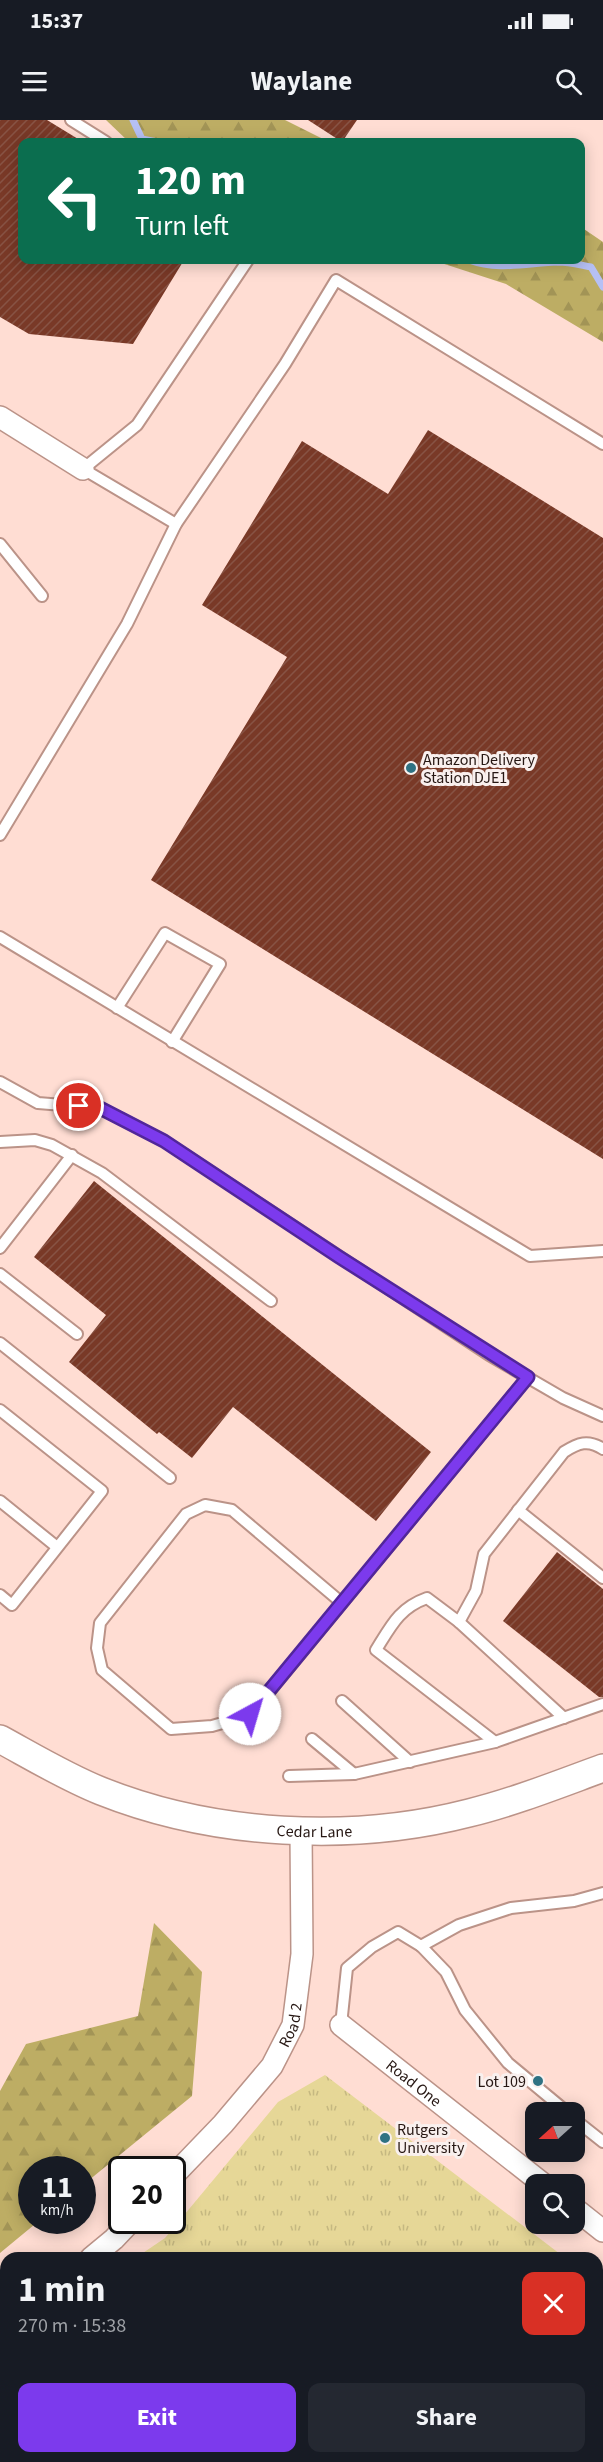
<!DOCTYPE html>
<meta charset="utf-8">
<style>
:root{--surface:#171b24;--page:#242831;--text:#f1f3f6;--muted:#9ea1a6;--accent:#7c3aed}
body{margin:0;font-family:"Source Sans 3",sans-serif;background:var(--page);color:var(--text);height:100vh;display:flex;flex-direction:column;font-size:22px;white-space:nowrap}
*{box-sizing:border-box;margin:0}
p{font-size:20px;color:var(--muted)}
.icon{flex:none;width:33px;height:33px;fill:none;stroke:currentColor;stroke-width:2;stroke-linecap:round;stroke-linejoin:round}
.map{position:relative;flex:1;overflow:hidden}
.panel{position:absolute;left:0px;top:2132px;width:603px;height:212px;display:flex;flex-direction:column;background:var(--surface);border-radius:18px 18px 0 0;box-shadow:0 3px 15px #0003}
.panel>*{flex:none}
.guide{position:absolute;left:18px;top:18px;width:567px;height:126px;border-radius:12px;box-shadow:0 3px 15px #0003;background:#0b6e4f;color:#fff;overflow:hidden}
.needle{width:39px;rotate:249deg}
.controls{position:absolute;left:525px;top:1982px;display:grid;gap:12px}
.controls a{display:grid;place-items:center;width:60px;height:60px;border-radius:12px;background:var(--surface);box-shadow:0 3px 15px #0003;font-size:30px}
.speed{position:absolute;left:18px;top:2036px;display:flex;gap:12px;font-size:30px;font-weight:700;text-align:center}
.speed>*{display:grid;place-content:center;width:78px;height:78px;border-radius:50%;background:var(--surface);box-shadow:0 3px 15px #0003;line-height:1}
.speed small{font-size:15px;font-weight:400}
.speed .limit{border:3px solid #111;border-radius:9px;background:#fff;color:#111}
.pin{position:absolute;display:grid;place-items:center;width:51px;height:51px;color:#fff;margin:-26px;border:3px solid #fff;border-radius:50%;box-shadow:0 2px 6px #0007}
.me{position:absolute;width:66px;margin:-33px;rotate:39deg;stroke-linejoin:round;filter:drop-shadow(0 0 4px #0008)}
.turn{display:flex;align-items:center;gap:21px;height:126px;padding:0 18px;font-size:27px}
.turn .icon{width:78px;height:78px;stroke-width:2.5}
.turn b{display:block;font-size:42px;line-height:51px}
.round{display:grid;place-items:center;flex:none;width:63px;height:63px;border-radius:12px;background:var(--page)}
.summary{display:flex;align-items:center;justify-content:space-between;height:102px;padding:0 18px}
h1{font-size:36px;font-weight:700;line-height:45px}
.cta{display:flex;gap:12px;margin-top:auto;padding:12px 18px}
.cta a{flex:1;height:69px;border-radius:12px;background:var(--accent);color:#fff;font-size:24px;font-weight:700;line-height:69px;text-align:center}
.cta a+a{background:var(--page);color:var(--text)}
.status{display:flex;justify-content:space-between;align-items:center;height:42px;padding:0 30px;background:var(--surface);direction:ltr}
.status svg{height:16px;fill:currentColor}
header{display:flex;justify-content:space-between;align-items:center;height:78px;padding:0 18px;background:var(--surface);font-size:27px;font-weight:700}
.map>svg:first-child{display:block}
.forest{fill:url(#forest-firs)}
.park{fill:url(#park-tufts)}
.lines{fill:none;stroke-linecap:round;stroke-linejoin:round}
.stream{stroke:#b6c0f5;stroke-width:7}
.building{fill:url(#building-hatch)}
.service-casing{stroke:#bb9388;stroke-width:14}
.minor-casing{stroke:#bb9388;stroke-width:24}
.tertiary-casing{stroke:#bb9388;stroke-width:30}
.service{stroke:#fff;stroke-width:10}
.minor{stroke:#fff;stroke-width:21}
.tertiary{stroke:#fff;stroke-width:27}
.route-casing{stroke:#51269a;stroke-width:15}
.route{stroke:#7c3aed;stroke-width:10}
.poi-dot{fill:#2f7283;stroke:#f9f0ee;stroke-width:2}
.labels{text-anchor:middle;stroke-width:6;stroke-linejoin:round;paint-order:stroke}
.poi-label{font-size:16px;fill:#261713;stroke:#f9f0ee;text-anchor:start}
.street-label{font-size:16px;fill:#261713;stroke:#f9f0ee}
</style>
<div class="status"><b>15:37</b><svg viewBox="0 0 49 12"><path d="M0 12V9h3v3zM5 12V6h3v6zM10 12V3h3v9zM15 12V0h3v12zM26 1h20v11H26zM47 4h2v5h-2z"/></svg></div>
<header><svg class="icon" aria-label="menu" viewBox="0 0 24 24"><path d="M4 6h16M4 12h16M4 18h16"/></svg>Waylane<svg class="icon" aria-label="search" viewBox="0 0 24 24"><circle cx="10" cy="10" r="6"/><path d="M15 15l6 6"/></svg></header>
<div class="map">
<svg width="603" height="2342" viewBox="0 0 603 2342">
<defs>
<pattern id="forest-firs" width="22" height="20" patternUnits="userSpaceOnUse" patternTransform="scale(1.5)"><rect width="22" height="20" fill="#bdad64"/><path d="M5 1l3.5 6h-7zM16 11l3.5 6h-7z" fill="#a29456"/></pattern>
<pattern id="park-tufts" width="24" height="20" patternUnits="userSpaceOnUse" patternTransform="scale(1.5)"><rect width="24" height="20" fill="#e6d797"/><path d="M3 7l-1-3M5 7V3M7 7l1-3M15 17l-1-3M17 17v-4M19 17l1-3" fill="none" stroke="#c5b881"/></pattern>
<pattern id="building-hatch" width="6" height="6" patternUnits="userSpaceOnUse" patternTransform="scale(1.5)"><rect width="6" height="6" fill="#793927"/><path d="M-1 1l2-2M0 6l6-6M5 7l2-2" fill="none" stroke="#875344"/></pattern>
</defs>
<rect width="100%" height="100%" fill="#ffddd3"/>
<g class="forest">
<path d="M106 0H285L329 22H129Z"/>
<path d="M581 107 603 122V222L506 164 432 140H580Z"/>
<path d="M154 1803 202 1852 192 1976 83 2065 82 2049H32V2100H40L0 2133V1971L26 1924 138 1896Z"/>
</g>
<g class="park">
<path d="M325 1955 564 2137H137L165 2118 278 1982Z"/>
<path d="M597 2163 603 2167V2342H0V2231L6 2227V2337H597Z"/>
</g>
<g class="lines">
<g class="stream">
<path d="M133 0 142 19 157 22"/>
<path d="M469 140C498 151 528 143 558 142 569 142 580 145 591 147L603 167"/>
</g>
</g>
<g class="building">
<path d="M0 0H47L83 22H22V140H184L133 224 29 214 0 197Z"/>
<path d="M308 0H357L342 22Z"/>
<path d="M428 310 603 418V1039L151 760 287 537 202 485 302 321 388 374Z"/>
<path d="M94 1061 431 1332 376 1401 233 1287 192 1338 159 1312 157 1314 69 1242 106 1195 34 1137Z"/>
<path d="M557 1432 603 1469V1577H599L503 1501Z"/>
</g>
<g class="lines">
<defs>
<g id="service">
<path d="M71 0 106 22"/>
<path d="M176 404 83 349 137 305 248 140"/>
<path d="M0 424 42 476"/>
<path d="M0 715 127 504 176 404 285 244 336 160 603 324"/>
<path d="M0 817 530 1136 603 1131"/>
<path d="M117 888 165 813 220 844 172 922"/>
<path d="M0 962 38 983 100 988 164 1021 489 1235 563 1278 603 1296"/>
<path d="M0 1022 35 1020 52 1025 102 1053 271 1181"/>
<path d="M0 1128 72 1035"/>
<path d="M0 1154 77 1214"/>
<path d="M0 1223 170 1358"/>
<path d="M0 1290 102 1371 12 1485 0 1475"/>
<path d="M603 1329C588 1319 578 1323 564 1332L484 1434 476 1471 459 1502 427 1478C399 1488 391 1506 376 1530L495 1622 603 1584"/>
<path d="M0 1381 57 1427"/>
<path d="M518 1390 603 1458"/>
<path d="M342 1483 232 1390 205 1385 186 1394 100 1503 97 1528 102 1550 171 1609 212 1606 250 1595 528 1257"/>
<path d="M459 1502 564 1598"/>
<path d="M342 1581 410 1642"/>
<path d="M312 1619 354 1654"/>
<path d="M289 1656 354 1654 495 1622"/>
<path d="M421 1826 459 1805 511 1788 574 1781 603 1773"/>
<path d="M341 1905 347 1848 372 1827 398 1812 421 1826 446 1852 465 1890 508 1943 567 1992"/>
<path d="M574 1999 603 2022"/>
</g>
<g id="minor">
<path d="M0 297 83 349"/>
<path id="s1" d="M341 1905 543 2064"/>
<path id="s2" d="M172 2057 223 2004 272 1946 293 1905 302 1834 301 1711"/>
<path d="M574 2088 603 2111"/>
<path d="M91 2138 114 2119 132 2100"/>
<path d="M0 2204 6 2200"/>
</g>
<g id="tertiary">
<path id="s3" d="M0 1619C33 1637 66 1657 101 1671 214 1716 352 1723 469 1693 514 1682 559 1664 603 1648"/>
</g>
</defs>
<use href="#service" class="service-casing"/>
<use href="#minor" class="minor-casing"/>
<use href="#tertiary" class="tertiary-casing"/>
<use href="#service" class="service"/>
<use href="#minor" class="minor"/>
<use href="#tertiary" class="tertiary"/>
</g>
<g class="lines">
<defs>
<path id="route" d="M79 986 100 988 164 1021 339 1137 528 1257 250 1594"/>
</defs>
<use href="#route" class="route-casing"/>
<use href="#route" class="route"/>
</g>
<g class="poi-dot">
<circle cx="411" cy="648" r="6"/>
<circle cx="538" cy="1961" r="6"/>
<circle cx="385" cy="2018" r="6"/>
</g>
<g class="labels">
<g class="poi-label">
<text x="423" y="645">Amazon Delivery<tspan x="423" dy="18">Station DJE1</tspan></text>
<text x="526" y="1967" text-anchor="end">Lot 109</text>
<text x="397" y="2015">Rutgers<tspan x="397" dy="18">University</tspan></text>
</g>
<g class="street-label">
<text dy="6" stroke="none"><textPath href="#s3" startOffset="332">Cedar Lane</textPath></text>
<text dy="6" stroke="none"><textPath href="#s2" startOffset="195">Road 2</textPath></text>
<text dy="6" stroke="none"><textPath href="#s1" startOffset="93">Road One</textPath></text>
</g>
</g>
</svg>
<div class="controls">
<a><svg class="needle" viewBox="-14 -14 28 28"><path d="M0-13l5 13h-10z" fill="#e53935"/><path d="M0 13l5-13h-10z" fill="#9ea1a6"/></svg></a>
<a><svg class="icon" aria-label="search" viewBox="0 0 24 24"><circle cx="10" cy="10" r="6"/><path d="M15 15l6 6"/></svg></a>
</div>
<div class="speed"><div>11<small>km/h</small></div><div class="limit">20</div></div>
<div class="pin" style="left:79px;top:986px;background:#d93025"><svg class="icon" aria-label="arrive" viewBox="0 0 24 24"><path d="M6 21V4h12l-3 4 3 4H6"/></svg></div>
<svg class="me" style="left:250px;top:1594px" viewBox="-20 -20 40 40"><circle r="19" fill="#fff"/><path d="M0-13L10 11 0 6-10 11z" fill="#7c3aed"/></svg>
<div class="guide">
<div class="turn"><svg class="icon" aria-label="left" viewBox="0 0 24 24"><path d="M17 20v-9H6M10 6l-5 5 5 5"/></svg><div><b>120 m</b>Turn left</div></div>
</div>
<section class="panel">
<div class="summary"><div><h1>1 min</h1><p>270 m · 15:38</p></div><a class="round" style="background:#d93025;color:#fff"><svg class="icon" aria-label="close" viewBox="0 0 24 24"><path d="M6 6l12 12M18 6L6 18"/></svg></a></div>
<div class="cta"><a>Exit</a><a>Share</a></div>
</section>
</div>
